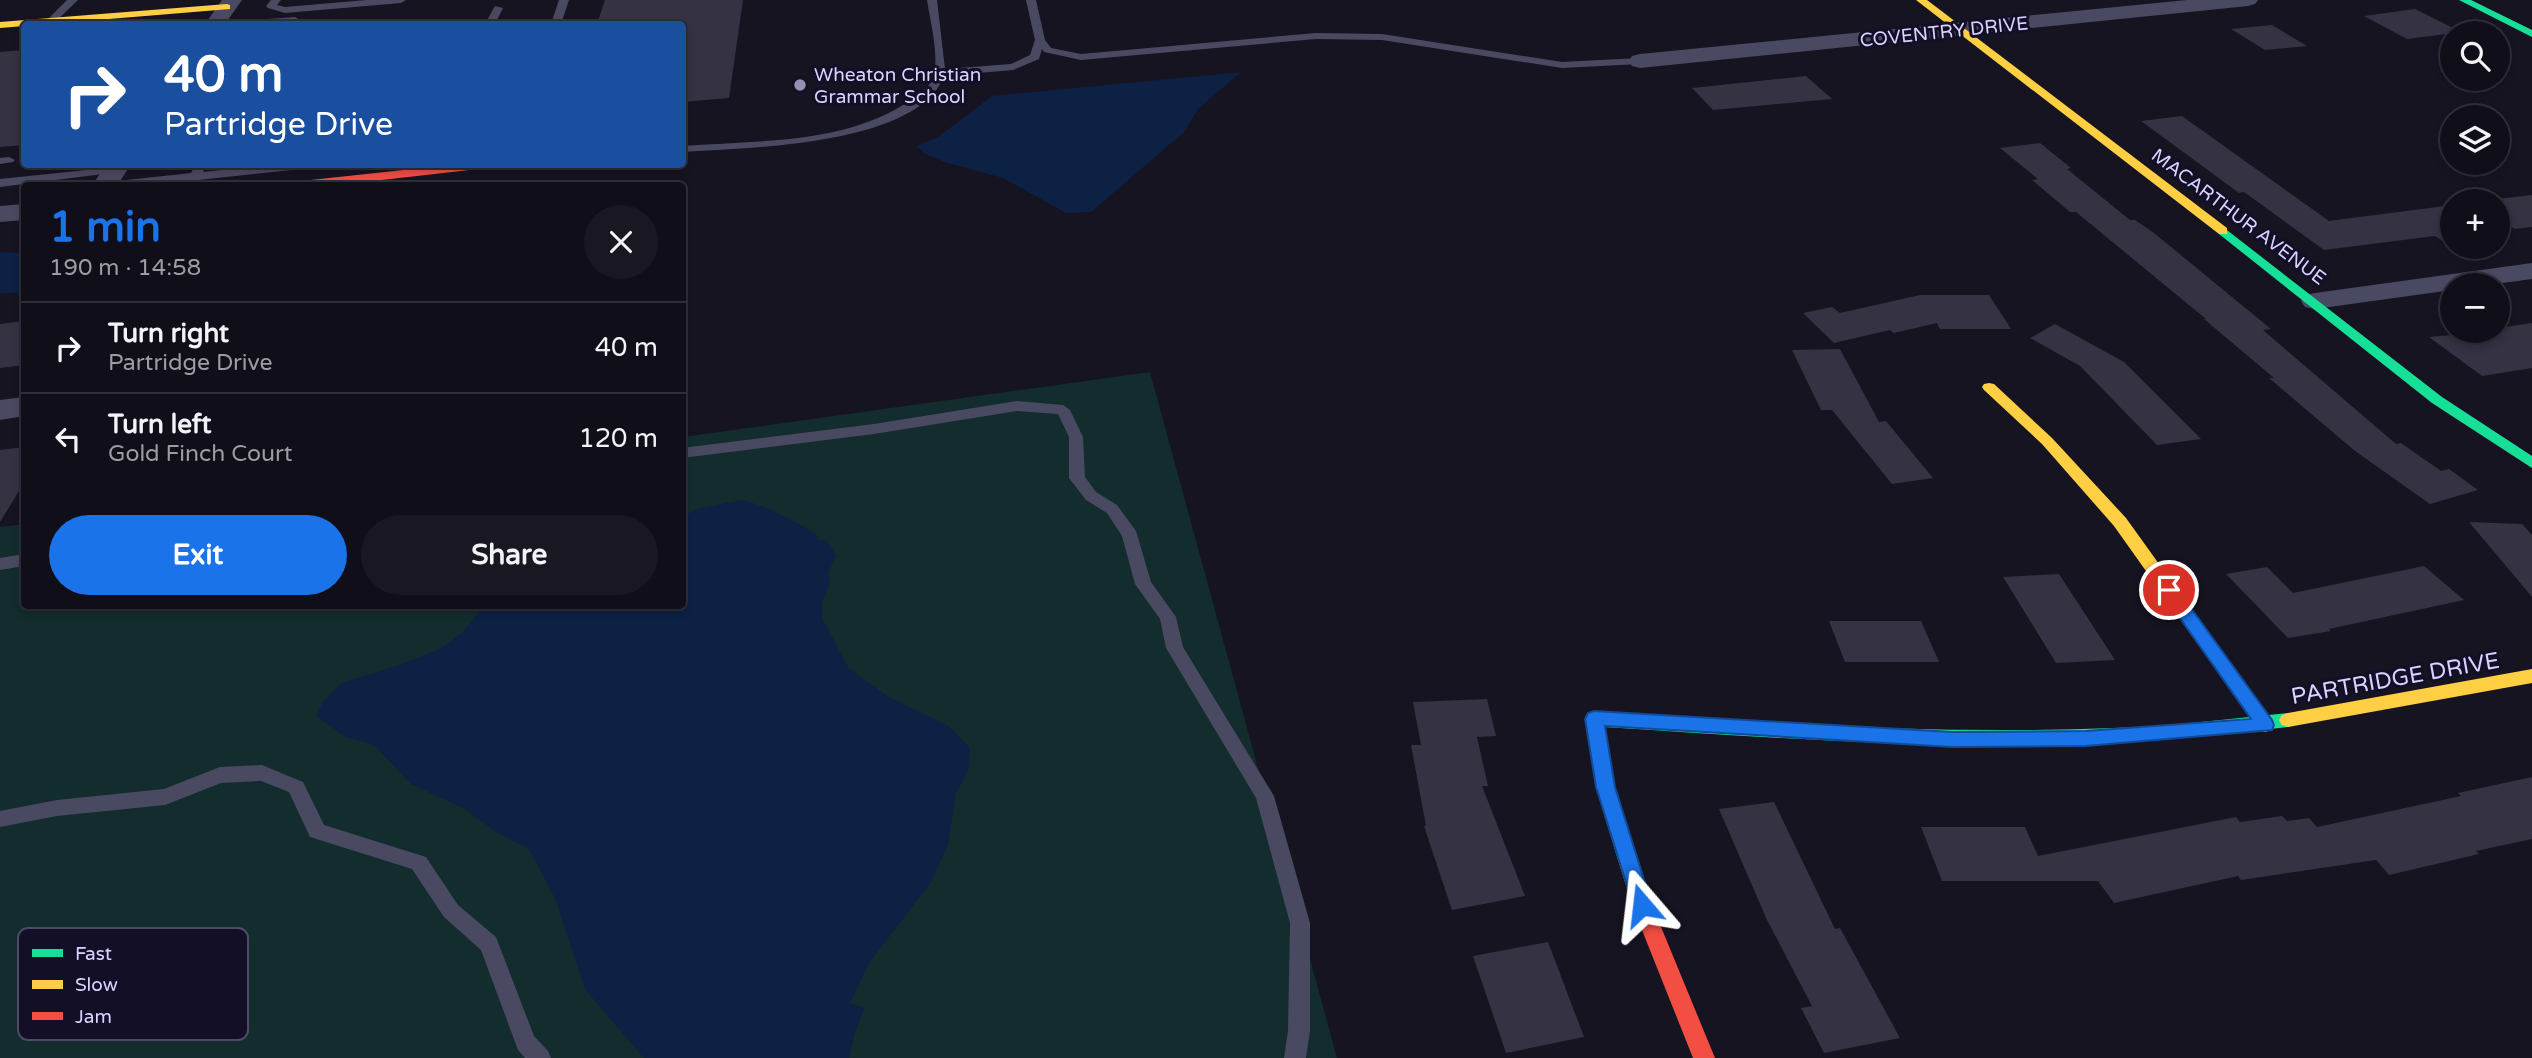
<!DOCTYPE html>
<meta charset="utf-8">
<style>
:root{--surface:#100f19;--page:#191822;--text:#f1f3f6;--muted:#9c9ca2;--line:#302f38;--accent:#1a73e8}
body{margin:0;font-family:"Varela Round",sans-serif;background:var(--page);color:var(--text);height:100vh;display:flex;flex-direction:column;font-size:26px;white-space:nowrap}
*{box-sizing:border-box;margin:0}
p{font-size:23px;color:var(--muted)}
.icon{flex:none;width:38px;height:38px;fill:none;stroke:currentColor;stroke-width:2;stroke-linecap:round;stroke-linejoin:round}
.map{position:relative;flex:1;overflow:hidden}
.panel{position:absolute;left:21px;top:182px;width:665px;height:427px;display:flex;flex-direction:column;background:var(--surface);border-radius:7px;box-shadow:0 4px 10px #0003,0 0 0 2px var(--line)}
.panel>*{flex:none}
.guide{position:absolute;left:21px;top:21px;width:665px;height:147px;border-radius:7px;box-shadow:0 4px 10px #0003,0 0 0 2px var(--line);background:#1a4fa0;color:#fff;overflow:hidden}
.controls{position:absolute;left:2440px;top:21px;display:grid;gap:14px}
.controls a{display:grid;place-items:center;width:70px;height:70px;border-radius:50%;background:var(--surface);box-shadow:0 4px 10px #0003,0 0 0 2px var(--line);font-size:35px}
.pin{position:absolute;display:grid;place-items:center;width:60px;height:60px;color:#fff;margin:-30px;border:4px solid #fff;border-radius:50%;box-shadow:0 2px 7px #0007}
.me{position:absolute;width:77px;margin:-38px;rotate:343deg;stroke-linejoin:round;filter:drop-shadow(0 0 5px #0008)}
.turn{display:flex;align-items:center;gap:24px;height:147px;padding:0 28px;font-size:32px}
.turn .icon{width:91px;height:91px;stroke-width:2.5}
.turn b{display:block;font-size:49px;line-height:60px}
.round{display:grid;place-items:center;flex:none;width:74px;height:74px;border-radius:37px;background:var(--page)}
.headline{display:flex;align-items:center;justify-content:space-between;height:119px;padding:0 28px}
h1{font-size:42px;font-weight:700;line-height:52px;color:var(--accent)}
.primary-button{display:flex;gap:14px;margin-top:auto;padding:14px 28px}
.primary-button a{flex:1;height:80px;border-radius:42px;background:var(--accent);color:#fff;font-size:28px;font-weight:700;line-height:80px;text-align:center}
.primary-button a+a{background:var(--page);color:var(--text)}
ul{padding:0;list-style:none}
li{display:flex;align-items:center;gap:21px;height:91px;padding:0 28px;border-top:2px solid var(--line)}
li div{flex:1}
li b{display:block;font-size:26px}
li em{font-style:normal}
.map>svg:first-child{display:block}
.green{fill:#132c2d}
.water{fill:#0d2144}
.building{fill:#343243}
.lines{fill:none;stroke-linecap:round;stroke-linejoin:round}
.lane{fill:#4a4962;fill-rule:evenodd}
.street{fill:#4a4962;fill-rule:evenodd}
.fast{fill:#16e098;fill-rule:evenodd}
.slow{fill:#ffcf43;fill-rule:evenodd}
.jam{fill:#f24e42;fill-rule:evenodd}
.route{fill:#1a73e8;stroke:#114b97;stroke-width:2}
.poi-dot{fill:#9591b1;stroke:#130f26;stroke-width:2.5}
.labels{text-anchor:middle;stroke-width:6;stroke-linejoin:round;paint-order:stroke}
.far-street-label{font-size:19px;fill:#d9d4ff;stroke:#130f26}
.far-poi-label{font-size:19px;fill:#d9d4ff;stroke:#130f26;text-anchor:start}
.street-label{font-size:23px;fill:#d9d4ff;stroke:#130f26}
.key{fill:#130f26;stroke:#4e4a67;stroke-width:2}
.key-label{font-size:19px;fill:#d9d4ff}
</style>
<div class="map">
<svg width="2532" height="1058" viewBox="0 0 2532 1058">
<rect width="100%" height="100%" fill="#161421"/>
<path class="green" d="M1150 372 1337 1058H0V527L24 524V606H682L683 437Z"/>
<g class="water">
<path d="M1241 72 1198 109 1184 132 1091 212 1066 213 1003 178 944 162 924 153 916 146 938 137 992 96Z"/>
<path d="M0 252 24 253V292L0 294Z"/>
<path d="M742 500C769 507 792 520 816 534L817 540H826L836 555 828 573 830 583 823 599 822 618 849 669 892 699 949 726 970 748 968 771 956 793 948 845 931 882 869 963 850 1003 864 1008 855 1032 849 1058H644L585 989 555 898 529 849 499 834 465 809 411 784 374 745 346 737 316 716 325 699 342 683 402 664 442 648 463 632 484 606H682L683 516 701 508Z"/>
</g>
<g class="building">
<path d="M605 0H743L729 98 682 102V24H597Z"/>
<path d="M2415 9 2461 32 2407 39 2364 16Z"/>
<path d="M2272 25 2307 46 2265 50 2231 29Z"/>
<path d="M24 50V145L0 147V52Z"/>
<path d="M1806 76 1832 99 1713 110 1692 88Z"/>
<path d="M2182 116 2329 221 2452 205V247L2435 236 2324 250 2244 192 2239 193 2141 121Z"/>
<path d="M2040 143 2071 168 2067 169 2130 220H2135L2154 233 2271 329 2263 330 2396 444 2401 443 2441 471 2449 469 2478 490 2430 504 2355 451 2269 378H2274L2204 319H2206L2076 212H2070L2032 180 2038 179 2000 148Z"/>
<path d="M2532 195V227L2515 229 2509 226 2497 227V201H2480Z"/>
<path d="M1920 295H1989L2011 329H1940L1937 323 1894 333 1890 330 1834 343 1803 313 1832 307 1840 313Z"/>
<path d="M24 321V365L0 368V324Z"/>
<path d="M2532 323V368L2482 376 2429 337 2497 331V328Z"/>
<path d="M2055 324 2124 362 2201 439 2157 445 2080 366 2030 338Z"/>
<path d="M1840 349 1879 422 1886 421 1933 478 1892 484 1832 410H1821L1792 350Z"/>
<path d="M24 447V483L0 522V450Z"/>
<path d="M2469 522 2522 524 2532 535V597Z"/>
<path d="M2424 566 2464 600 2329 629 2331 631 2288 638 2226 574 2267 567 2293 593Z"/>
<path d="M2059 574 2115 660 2056 663 2003 577Z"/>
<path d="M1829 621H1921L1939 662H1845Z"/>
<path d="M1487 699 1496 736 1477 737 1488 786H1482L1525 896 1452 910 1424 826H1426L1411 745H1421L1413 702Z"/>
<path d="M2532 777V839L2476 851 2479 854 2389 875 2376 860 2241 880 2238 876 2114 903 2098 881H1942L1921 827H2025L2038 856 2236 817 2240 822 2282 816 2287 821 2309 818 2317 827 2461 796 2458 793Z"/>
<path d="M1774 802 1835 929 1840 928 1900 1038 1824 1053 1801 1008 1812 1006 1767 920 1719 809Z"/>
<path d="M1548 942 1584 1037 1506 1053 1473 956Z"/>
</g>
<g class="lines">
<g class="lane">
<path d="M67 0H78L54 23H48V19Z"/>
<path d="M271 0H281L277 5 285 7 367 0H406L401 3 285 13 268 8 266 6Z"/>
<path d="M559 0H569L561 24H551Z"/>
<path d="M927 0H937L945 69 1011 64 1030 55 1035 40 1026 0H1036L1045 40 1051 48 1081 54 1316 33 1382 34 1562 62 1640 58 1645 61 1640 64 1562 68 1382 40 1316 39 1081 60 1044 52 1042 49 1039 59 1013 70 944 76C918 146 745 148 682 152V146C759 140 847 145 912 99 919 94 928 88 932 80 941 62 930 20 927 0Z"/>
<path d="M495 6 503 8 495 24H485Z"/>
<path d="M295 17 300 20 297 24H236L241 21Z"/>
<path d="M9 157 15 160 13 162 0 164V158Z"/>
<path d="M196 164H207L203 172 278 164H324L319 167 143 186H102L108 182 191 173Z"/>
<path d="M115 167 119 168V172L0 187V179Z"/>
<path d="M1017 401 1063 405 1070 410 1083 437 1085 477 1096 492 1117 505 1136 531 1151 582 1176 617 1183 647 1274 796 1310 923V1031L1306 1058H1284L1288 1031 1290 923 1256 798 1166 648 1160 619 1135 584 1122 536 1107 513 1086 500 1069 478V437L1058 414 1017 411 874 434 682 458V448L874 424Z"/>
<path d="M24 554V566L0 570V558Z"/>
<path d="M262 765 303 782 324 825 426 857 458 905 496 937 534 1036 548 1051 551 1058H525L518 1050 481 950 444 917 412 869 310 837 289 792 261 781 221 783 165 805 57 816 0 827V811L57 800 164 789 220 767Z"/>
</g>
<g class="street">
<path d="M222 0H242L225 24H205Z"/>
<path d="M2187 0H2258L2255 4 2248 6 1640 68 1632 66 1629 61 1632 56 1640 54Z"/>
<path d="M106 164H131L117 186H92Z"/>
<path d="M24 204V220L0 222V206Z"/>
<path d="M2532 263V279L2488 285H2452V290L2315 309 2305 307 2301 301 2305 295 2315 293Z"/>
<path d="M24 397V416L0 420V400Z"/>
</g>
<g class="fast">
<path d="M2459 0H2471L2532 30V37Z"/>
<path d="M2223 227 2442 397 2532 456V468L2432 403 2219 234 2217 231Z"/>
<path d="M1594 712C1767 723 1940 735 2114 728 2172 726 2230 719 2288 713L2294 715 2297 720 2294 725 2288 727C2230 734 2172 740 2114 743 1944 750 1774 738 1604 727L1614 787 1638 860 1635 866 1628 868 1621 866 1618 860 1596 787 1585 719 1588 714Z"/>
</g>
<g class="slow">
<path d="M1916 0H1927L2227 228V234H2219Z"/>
<path d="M227 4 230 5V9L0 28V22Z"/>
<path d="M1989 383 1994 384 2052 438 2126 518 2271 720 2274 725 2271 730 2265 732 2259 730 2114 526 2042 444 1984 390 1982 387 1984 384Z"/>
<path d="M2532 669V683L2288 727 2282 725 2279 720 2282 715 2288 713Z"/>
</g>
<g class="jam">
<path d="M459 164H501L496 167 329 186H286L292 182Z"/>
<path d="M1628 852 1635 854 1638 860 1652 905 1715 1058H1693L1632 905 1618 860 1621 854Z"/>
</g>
</g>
<path class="route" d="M2169 584 2175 586 2272 720 2274 725 2272 730 2086 746 1952 747 1605 726 1615 787 1652 905 1649 911 1642 914 1635 911 1596 787 1585 719 1588 713 1594 711 1952 732 2086 731 2251 719 2163 594 2160 590 2163 586Z"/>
<circle class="poi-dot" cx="800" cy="85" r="7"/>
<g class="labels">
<g class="far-street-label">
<text transform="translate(1944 31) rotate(-6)" y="7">COVENTRY DRIVE</text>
<text transform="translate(2239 216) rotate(37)" y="7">MACARTHUR AVENUE</text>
</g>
<g class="far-poi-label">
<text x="814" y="81">Wheaton Christian<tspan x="814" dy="22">Grammar School</tspan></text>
</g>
<g class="street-label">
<text transform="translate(2395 678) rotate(-10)" y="8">PARTRIDGE DRIVE</text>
</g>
</g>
<rect x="18" y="928" width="230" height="112" rx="10" class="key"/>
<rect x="32" y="949" width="31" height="8" fill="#16e098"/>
<rect x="32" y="980" width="31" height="9" fill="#ffcf43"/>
<rect x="32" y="1012" width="31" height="8" fill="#f24e42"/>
<g class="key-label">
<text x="75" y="960">Fast</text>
<text x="75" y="991">Slow</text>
<text x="75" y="1023">Jam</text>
</g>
</svg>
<div class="controls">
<a><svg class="icon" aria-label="search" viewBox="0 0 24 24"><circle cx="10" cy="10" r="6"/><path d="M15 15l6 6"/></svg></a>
<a><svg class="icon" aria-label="layers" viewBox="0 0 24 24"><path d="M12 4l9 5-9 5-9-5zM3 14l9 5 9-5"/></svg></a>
<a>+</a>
<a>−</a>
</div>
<div class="pin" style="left:2169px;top:590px;background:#d93025"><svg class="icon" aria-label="arrive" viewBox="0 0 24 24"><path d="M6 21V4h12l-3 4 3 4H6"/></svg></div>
<svg class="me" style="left:1642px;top:905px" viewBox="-20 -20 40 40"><path d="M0-17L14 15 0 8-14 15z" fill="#1a73e8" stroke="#fff" stroke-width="4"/></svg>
<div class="guide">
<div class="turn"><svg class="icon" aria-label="right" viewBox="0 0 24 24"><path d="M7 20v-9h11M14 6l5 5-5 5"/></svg><div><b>40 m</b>Partridge Drive</div></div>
</div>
<section class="panel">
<div class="headline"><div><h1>1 min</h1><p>190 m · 14:58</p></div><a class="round"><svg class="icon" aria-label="close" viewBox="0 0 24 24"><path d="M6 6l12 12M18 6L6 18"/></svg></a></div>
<ul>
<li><svg class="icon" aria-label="right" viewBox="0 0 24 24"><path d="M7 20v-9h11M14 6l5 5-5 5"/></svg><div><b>Turn right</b><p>Partridge Drive</p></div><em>40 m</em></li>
<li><svg class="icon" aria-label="left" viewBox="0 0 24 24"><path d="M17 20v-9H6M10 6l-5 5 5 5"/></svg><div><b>Turn left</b><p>Gold Finch Court</p></div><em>120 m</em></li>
</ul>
<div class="primary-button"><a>Exit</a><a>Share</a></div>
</section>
</div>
